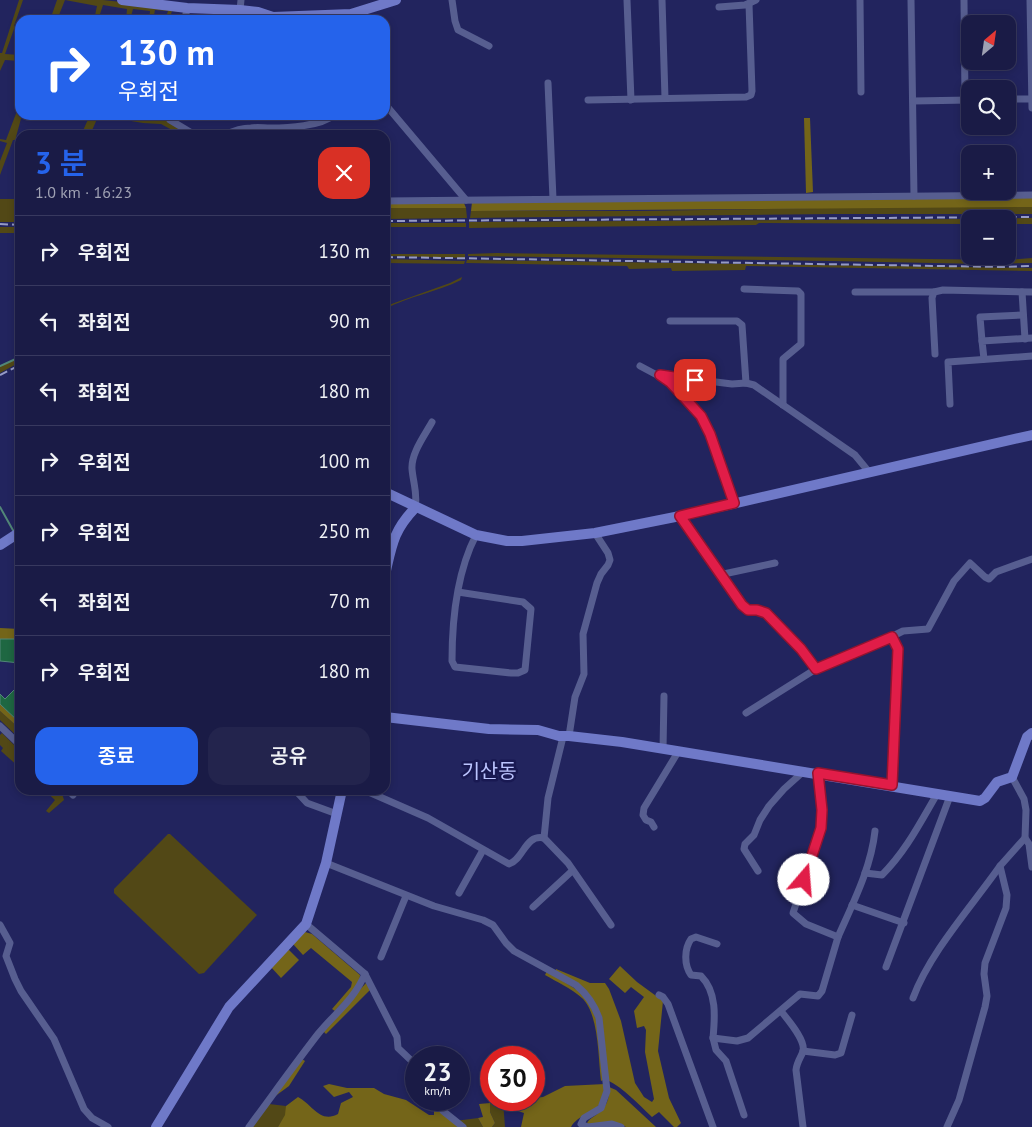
<!DOCTYPE html>
<html lang="ko">
<meta charset="utf-8">
<style>
:root{--surface:#1a1b46;--page:#23244d;--text:#f1f3f6;--muted:#9fa1b3;--line:#38395f;--accent:#2563eb}
body{margin:0;font-family:"PT Sans","Noto Sans KR",sans-serif;background:var(--page);color:var(--text);height:100vh;display:flex;flex-direction:column;font-size:19px;white-space:nowrap}
*{box-sizing:border-box;margin:0}
p{font-size:16px;color:var(--muted)}
.icon{flex:none;width:28px;height:28px;fill:none;stroke:currentColor;stroke-width:2;stroke-linecap:round;stroke-linejoin:round}
.map{position:relative;flex:1;overflow:hidden}
.details{position:absolute;left:15px;top:130px;width:375px;height:665px;display:flex;flex-direction:column;background:var(--surface);border-radius:15px;box-shadow:0 2px 8px #0003,0 0 0 1px var(--line)}
.details>*{flex:none}
.top-card{position:absolute;left:15px;top:15px;width:375px;height:105px;border-radius:15px;box-shadow:0 2px 8px #0003,0 0 0 1px var(--line);background:#2563eb;color:#fff;overflow:hidden}
.needle{width:32px;rotate:29deg}
.controls{position:absolute;left:961px;top:15px;display:grid;gap:10px}
.controls a{display:grid;place-items:center;width:55px;height:55px;border-radius:10px;background:var(--surface);box-shadow:0 2px 8px #0003,0 0 0 1px var(--line);font-size:25px}
.speed{position:absolute;left:405px;top:1046px;display:flex;gap:10px;font-size:25px;font-weight:700;text-align:center}
.speed>*{display:grid;place-content:center;width:65px;height:65px;border-radius:50%;background:var(--surface);box-shadow:0 2px 8px #0003,0 0 0 1px var(--line);line-height:1}
.speed small{font-size:12px;font-weight:400}
.speed .limit{border:8px solid #d22;background:#fff;color:#111}
.pin{position:absolute;display:grid;place-items:center;width:42px;height:42px;color:#fff;margin:-21px;border-radius:10px;box-shadow:0 2px 8px #0006}
.me{position:absolute;width:55px;margin:-28px;rotate:18deg;stroke-linejoin:round;filter:drop-shadow(0 0 4px #0008)}
.turn{display:flex;align-items:center;gap:18px;height:105px;padding:0 20px;font-size:22px}
.turn .icon{width:65px;height:65px;stroke-width:2.5}
.turn b{display:block;font-size:35px;line-height:42px}
.round{display:grid;place-items:center;flex:none;width:52px;height:52px;border-radius:15px;background:var(--page)}
.head{display:flex;align-items:center;justify-content:space-between;height:85px;padding:0 20px}
h1{font-size:30px;font-weight:600;line-height:38px;color:var(--accent)}
.primary-button{display:flex;gap:10px;margin-top:auto;padding:10px 20px}
.primary-button a{flex:1;height:58px;border-radius:15px;background:var(--accent);color:#fff;font-size:20px;font-weight:600;line-height:58px;text-align:center}
.primary-button a+a{background:var(--page);color:var(--text)}
ul{padding:0;list-style:none}
li{display:flex;align-items:center;gap:15px;height:70px;padding:0 20px;border-top:1px solid var(--line)}
li div{flex:1}
li b{display:block;font-size:19px}
li em{font-style:normal}
.map>svg:first-child{display:block}
.green{fill:#524816}
.forest{fill:#746519}
.water{fill:#1e6742;stroke:#528778}
.lines{fill:none;stroke-linecap:round;stroke-linejoin:round}
.stream{stroke:#528778;stroke-width:2}
.street{stroke:#575e90;stroke-width:7}
.secondary{stroke:#6f79c8;stroke-width:10}
.rail{stroke:#969bc6;stroke-width:2;stroke-dasharray:8 4;stroke-linecap:butt}
.route-casing{stroke:#92132f;stroke-width:12}
.route{stroke:#e11d48;stroke-width:9}
.labels{text-anchor:middle;stroke-width:5;stroke-linejoin:round;paint-order:stroke}
.quarter-label{font-size:20px;fill:#bbc4fe;stroke:#191952}
</style>
<div class="map">
<svg width="1032" height="1127" viewBox="0 0 1032 1127">
<rect width="100%" height="100%" fill="#22245e"/>
<g class="green">
<path d="M19 0H23L14 26 20 28V30L14 29 5 54 20 55V61L5 60 0 71V53H2Z"/>
<path d="M57 0H103L185 9 182 20H181L183 12 172 11 169 20H165L168 11 155 10 153 20H149L150 11 133 9 130 20H126L127 9 103 5 98 20H94L97 6 65 0 57 20H50Z"/>
<path d="M20 103V115H22L16 137 20 138V140H13L0 175V161L7 143 0 141V139L6 140Z"/>
<path d="M90 115H95L97 119 90 135H81Z"/>
<path d="M120 115 136 117 137 115H140L141 118 154 120 159 118 160 115H163L192 135H181L161 124 143 123 119 119Z"/>
<rect x="0" y="199" width="20" height="23"/>
<path d="M875 207H1032V214H835L470 218 471 211H639Z"/>
<path d="M385 208H466L467 218 385 219Z"/>
<path d="M1032 218V224H1008V219H970Z"/>
<path d="M970 219V224L759 223 756 225 469 228V222Z"/>
<rect x="385" y="223" width="81" height="4"/>
<rect x="0" y="227" width="20" height="6"/>
<path d="M497 253 1005 260 1032 258V263L984 264 831 261 468 256V254Z"/>
<path d="M385 254H465V258L385 256Z"/>
<path d="M385 259 465 261 464 264 385 263Z"/>
<path d="M467 260 1032 268V271L746 266 745 270 672 271 671 268 629 269 627 266 466 263Z"/>
<path d="M462 277 461 280C437 292 409 296 385 309L386 306 450 283Z"/>
<path d="M20 357V362L0 373V366Z"/>
<path d="M0 711 20 729V739L0 720Z"/>
<path d="M2 733 20 751V768L1 751 3 748 0 745V735Z"/>
<path d="M44 790H61L64 800 49 813 46 811 55 800Z"/>
<path d="M168 834H170L257 915 204 973 199 974 114 893V889Z"/>
<path d="M503 1101 505 1127H492L495 1123 490 1112V1103Z"/>
<path d="M269 1104 286 1106V1115L278 1127H251Z"/>
<path d="M478 1118 483 1127H466L455 1121Z"/>
</g>
<g class="forest">
<path d="M804 118H810L813 192 806 193Z"/>
<path d="M1032 197V207L471 211 472 202Z"/>
<path d="M464 203 466 208H385V204Z"/>
<path d="M0 628 20 629V639H0Z"/>
<path d="M0 704 20 723V729L0 711Z"/>
<path d="M305 932 312 934 360 975C360 988 343 1001 335 1011L332 1009 351 987 352 982 311 948 303 955 293 944Z"/>
<path d="M288 949 299 960 281 978 270 966Z"/>
<path d="M620 966 637 982 663 1001 658 1051 669 1098 681 1123 677 1127H674L659 1112 652 1117C637 1103 625 1089 607 1080L597 1006 555 972 556 969 590 983H605L609 989 621 1021 635 1083 644 1097 652 1102 654 1099 645 1052 646 1030 644 1026 637 1028 634 1011 644 997 631 987 625 993 609 979Z"/>
<path d="M547 971 585 995 597 1020 603 1080 601 1081C598 1057 599 1014 582 998 571 988 557 982 545 975Z"/>
<path d="M366 983 370 990 326 1034 323 1031Z"/>
<path d="M302 1059 305 1061 289 1086 274 1097Z"/>
<path d="M329 1084 347 1088H374L384 1094 406 1100 429 1115H434V1111L427 1100H437L460 1127H278L285 1115 286 1106 298 1097C312 1104 320 1124 338 1114L341 1103 353 1097 349 1092 334 1097 323 1086Z"/>
<path d="M605 1084C604 1089 604 1096 602 1100 596 1114 578 1114 571 1127H521L524 1113 518 1111 517 1100H534V1098L543 1097 565 1086Z"/>
<path d="M609 1087 616 1090 656 1127H626L619 1124 588 1125 587 1123C589 1119 592 1118 596 1115 606 1108 610 1099 609 1087Z"/>
<path d="M490 1103V1112L495 1123 492 1127H483L478 1118 483 1117 479 1104Z"/>
</g>
<g class="water">
<path d="M0 639H20V663L0 661Z"/>
<path d="M20 684V723L0 704V694L5 699Z"/>
</g>
<g class="lines">
<g class="stream">
<path d="M0 366 20 357"/>
<path d="M0 507 14 532"/>
</g>
<g class="street">
<path d="M452 0 455 21 458 30 489 46"/>
<path d="M627 0 631 100"/>
<path d="M662 0 665 98"/>
<path d="M860 0 861 92"/>
<path d="M911 0 914 196"/>
<path d="M964 0 965 100"/>
<path d="M1030 0 1032 108"/>
<path d="M719 7 745 5 756 0"/>
<path d="M240 10 241 0"/>
<path d="M185 20 187 8"/>
<path d="M548 83 553 199"/>
<path d="M1008 99H1032"/>
<path d="M588 100 746 97 751 95 752 91 749 4"/>
<path d="M913 101 970 100"/>
<path d="M385 104 466 200"/>
<path d="M166 115 170 120 195 135"/>
<path d="M225 135C233 131 241 128 251 128 257 127 264 128 270 128 288 128 321 126 334 115"/>
<path d="M385 201 1032 195"/>
<path d="M744 289 798 291 801 294V344L783 359V405"/>
<path d="M855 292H934"/>
<path d="M1022 292 1025 339"/>
<path d="M670 321H737L742 325 746 383"/>
<path d="M982 341 980 317 1023 315"/>
<path d="M935 354 932 298 934 292 943 290 1032 292"/>
<path d="M984 359 982 341 1032 338"/>
<path d="M640 366 670 382 701 416 710 434 734 503"/>
<path d="M660 375 732 384 746 383 754 385 855 455 869 472"/>
<path d="M950 404 948 362 1032 356"/>
<path d="M415 508C418 494 413 482 412 469 411 453 425 435 432 422"/>
<path d="M680 516 742 605 748 610H757L765 613 801 649 816 669"/>
<path d="M719 575 775 563"/>
<path d="M458 592 523 602 531 609 525 670 518 673H511L455 667 452 661C452 620 457 572 476 535"/>
<path d="M892 637 898 649 892 785"/>
<path d="M746 713 819 667 879 643 903 631 928 629 954 581 970 563 985 577 989 579 996 572 1032 559"/>
<path d="M0 726 20 745"/>
<path d="M569 736 575 697 584 674 583 634 597 583 601 574 608 565 610 560 608 553 595 533"/>
<path d="M563 737 548 798 544 838 568 863 611 925"/>
<path d="M663 749 664 696"/>
<path d="M818 773 822 810 821 828 793 913 806 924 838 937C853 903 871 868 875 831"/>
<path d="M68 790 73 795"/>
<path d="M295 790 307 803 337 814"/>
<path d="M364 790 428 818 509 864C524 859 525 834 544 838"/>
<path d="M654 827 651 822 646 820 643 815 644 808 678 752"/>
<path d="M1025 838 1029 844 1032 867"/>
<path d="M326 863 434 906 483 920 493 925 506 943 514 951 576 985C587 994 594 1004 599 1018L607 1091 601 1108 584 1118 581 1124 587 1127"/>
<path d="M758 871 744 849 745 844 754 835 760 820 769 806 784 789 804 771"/>
<path d="M865 873 882 875C906 851 920 823 937 794"/>
<path d="M459 893 483 850"/>
<path d="M852 905 904 923"/>
<path d="M533 907 572 871"/>
<path d="M306 924 365 974 397 1037 398 1048 416 1065"/>
<path d="M0 925 10 943 6 956 15 979 21 991 54 1039 84 1109 92 1118 108 1127"/>
<path d="M717 944 696 937 691 939C684 949 684 965 691 975L701 976C717 992 715 1017 713 1038L737 1041 748 1038 800 994 818 996 822 991 838 937"/>
<path d="M381 957 406 896"/>
<path d="M886 967 950 796"/>
<path d="M659 995 663 997 668 1004 713 1127"/>
<path d="M913 998C930 952 972 906 1000 866"/>
<path d="M781 1011C787 1019 806 1040 803 1051 802 1056 797 1061 796 1070L803 1127"/>
<path d="M713 1038 716 1050 726 1061 744 1115"/>
<path d="M803 1051 835 1055 841 1053 852 1015"/>
<path d="M439 1100 443 1111 463 1127"/>
<path d="M249 1127C272 1096 294 1065 318 1034 335 1013 354 1000 365 974"/>
<path d="M588 1127 612 1124 621 1127"/>
<path d="M947 1127 959 1100 985 1007 987 996 984 974 985 963 1006 908 1007 895 1000 866 1025 838 1026 810 1024 799 1012 777"/>
</g>
<g class="secondary">
<path d="M122 0 187 8 240 10 258 12 273 17 351 14 396 0"/>
<path d="M385 492 476 535 507 541H522L595 533 680 516 1032 435"/>
<path d="M0 545 20 532"/>
<path d="M385 575C392 545 393 531 415 508"/>
<path d="M385 717 489 729 538 730 559 736H569L622 742 980 801 985 798 997 782 1012 777 1027 737 1032 733"/>
<path d="M156 1127 229 1007 306 924 326 863 342 790"/>
</g>
<g class="rail">
<path d="M385 221 1032 217"/>
<path d="M0 224 20 225"/>
<path d="M385 257 1002 267 1032 266"/>
<path d="M0 375 20 365"/>
</g>
</g>
<g class="lines">
<defs>
<path id="route" d="M695 380 660 375 670 382 701 416 710 434 734 503 680 516 742 605 748 610H757L766 613 801 649 816 669 892 637 898 649 892 785 818 773 822 810 821 828 804 880"/>
</defs>
<use href="#route" class="route-casing"/>
<use href="#route" class="route"/>
</g>
<g class="labels">
<g class="quarter-label">
<text x="489" y="778">기산동</text>
</g>
</g>
</svg>
<div class="controls">
<a><svg class="needle" viewBox="-14 -14 28 28"><path d="M0-13l5 13h-10z" fill="#e53935"/><path d="M0 13l5-13h-10z" fill="#9fa1b3"/></svg></a>
<a><svg class="icon" aria-label="search" viewBox="0 0 24 24"><circle cx="10" cy="10" r="6"/><path d="M15 15l6 6"/></svg></a>
<a>+</a>
<a>−</a>
</div>
<div class="speed"><div>23<small>km/h</small></div><div class="limit">30</div></div>
<div class="pin" style="left:695px;top:380px;background:#d93025"><svg class="icon" aria-label="arrive" viewBox="0 0 24 24"><path d="M6 21V4h12l-3 4 3 4H6"/></svg></div>
<svg class="me" style="left:804px;top:880px" viewBox="-20 -20 40 40"><circle r="19" fill="#fff"/><path d="M0-13L10 11 0 6-10 11z" fill="#e11d48"/></svg>
<div class="top-card">
<div class="turn"><svg class="icon" aria-label="right" viewBox="0 0 24 24"><path d="M7 20v-9h11M14 6l5 5-5 5"/></svg><div><b>130 m</b>우회전</div></div>
</div>
<section class="details">
<div class="head"><div><h1>3 분</h1><p>1.0 km · 16:23</p></div><a class="round" style="background:#d93025;color:#fff"><svg class="icon" aria-label="close" viewBox="0 0 24 24"><path d="M6 6l12 12M18 6L6 18"/></svg></a></div>
<ul>
<li><svg class="icon" aria-label="right" viewBox="0 0 24 24"><path d="M7 20v-9h11M14 6l5 5-5 5"/></svg><div><b>우회전</b></div><em>130 m</em></li>
<li><svg class="icon" aria-label="left" viewBox="0 0 24 24"><path d="M17 20v-9H6M10 6l-5 5 5 5"/></svg><div><b>좌회전</b></div><em>90 m</em></li>
<li><svg class="icon" aria-label="left" viewBox="0 0 24 24"><path d="M17 20v-9H6M10 6l-5 5 5 5"/></svg><div><b>좌회전</b></div><em>180 m</em></li>
<li><svg class="icon" aria-label="right" viewBox="0 0 24 24"><path d="M7 20v-9h11M14 6l5 5-5 5"/></svg><div><b>우회전</b></div><em>100 m</em></li>
<li><svg class="icon" aria-label="right" viewBox="0 0 24 24"><path d="M7 20v-9h11M14 6l5 5-5 5"/></svg><div><b>우회전</b></div><em>250 m</em></li>
<li><svg class="icon" aria-label="left" viewBox="0 0 24 24"><path d="M17 20v-9H6M10 6l-5 5 5 5"/></svg><div><b>좌회전</b></div><em>70 m</em></li>
<li><svg class="icon" aria-label="right" viewBox="0 0 24 24"><path d="M7 20v-9h11M14 6l5 5-5 5"/></svg><div><b>우회전</b></div><em>180 m</em></li>
</ul>
<div class="primary-button"><a>종료</a><a>공유</a></div>
</section>
</div>
